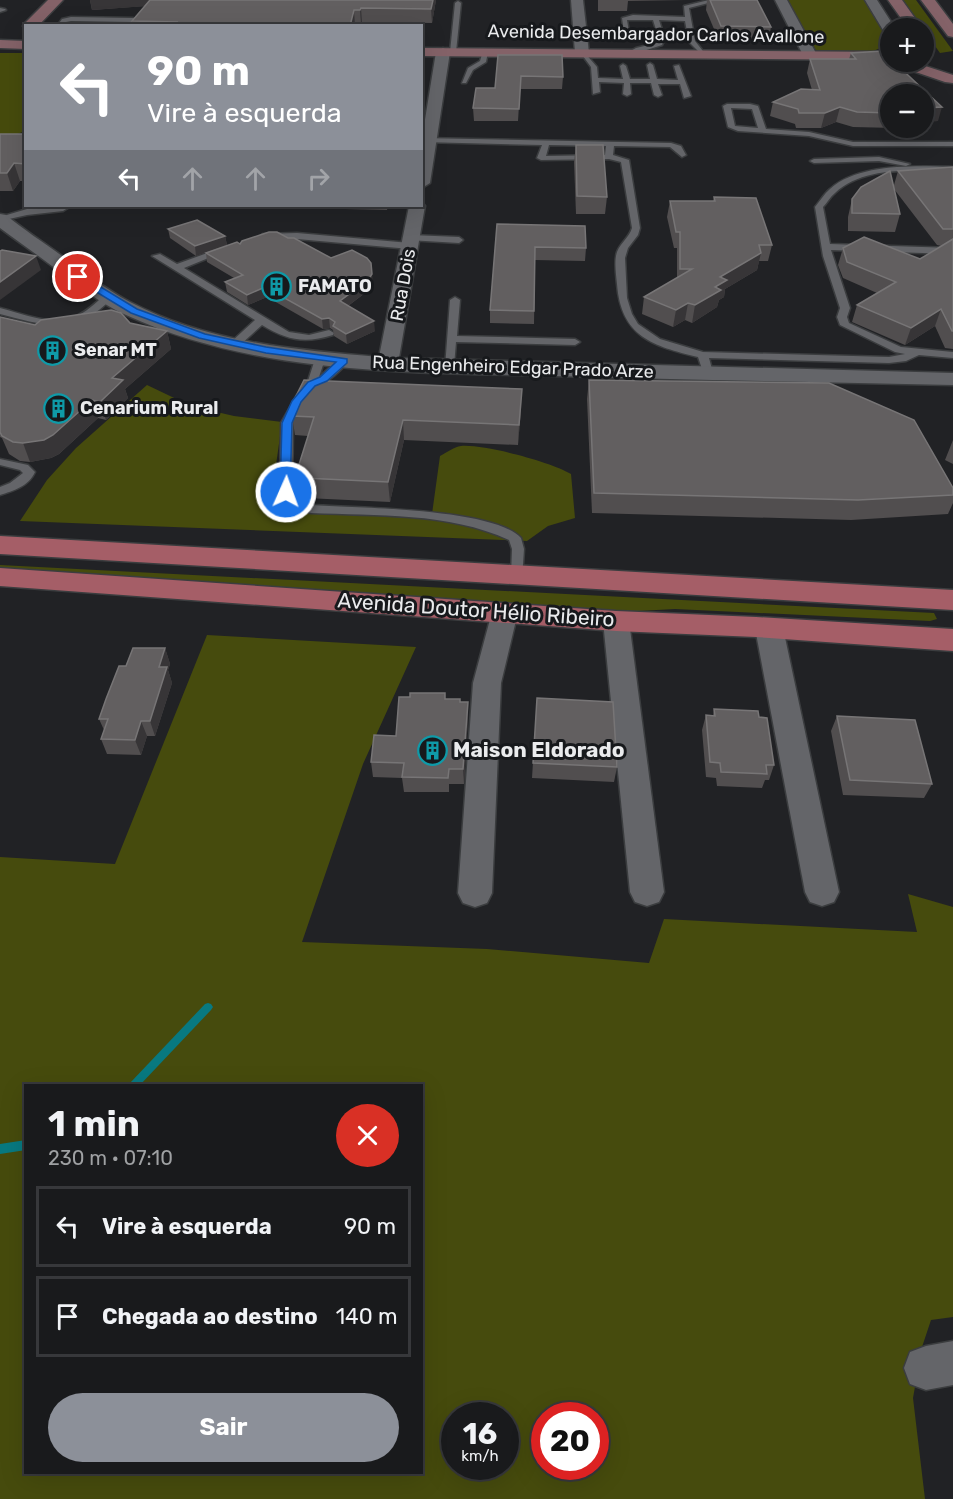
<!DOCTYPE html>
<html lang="pt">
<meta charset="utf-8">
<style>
:root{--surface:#191a1c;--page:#262729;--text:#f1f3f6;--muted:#9fa1a3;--line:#37383b;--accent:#8c9099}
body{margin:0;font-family:Rubik,sans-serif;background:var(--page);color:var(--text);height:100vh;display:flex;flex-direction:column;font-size:22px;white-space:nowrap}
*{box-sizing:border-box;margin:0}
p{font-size:20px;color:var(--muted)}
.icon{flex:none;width:33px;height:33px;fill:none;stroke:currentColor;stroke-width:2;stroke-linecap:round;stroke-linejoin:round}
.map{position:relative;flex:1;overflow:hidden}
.side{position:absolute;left:24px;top:1084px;width:399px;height:390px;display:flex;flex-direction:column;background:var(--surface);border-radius:0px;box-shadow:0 6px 24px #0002,0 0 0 2px var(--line)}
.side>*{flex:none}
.top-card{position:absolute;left:24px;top:24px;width:399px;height:183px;border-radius:0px;box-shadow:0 6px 24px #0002,0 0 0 2px var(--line);background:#8c9099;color:#fff;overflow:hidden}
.controls{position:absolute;left:880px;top:18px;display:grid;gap:12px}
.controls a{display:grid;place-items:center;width:54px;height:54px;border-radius:50%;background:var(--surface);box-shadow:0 6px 24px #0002,0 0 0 2px var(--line);font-size:30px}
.speed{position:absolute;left:441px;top:1402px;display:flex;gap:12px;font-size:30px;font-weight:700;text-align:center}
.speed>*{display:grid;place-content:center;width:78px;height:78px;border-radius:50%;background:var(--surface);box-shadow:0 6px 24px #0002,0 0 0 2px var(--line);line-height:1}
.speed small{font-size:15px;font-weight:400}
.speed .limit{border:9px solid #d22;background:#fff;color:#111}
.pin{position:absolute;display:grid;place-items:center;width:51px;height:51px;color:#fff;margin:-26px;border:3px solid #fff;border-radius:50%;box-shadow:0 2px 6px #0007}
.me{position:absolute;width:66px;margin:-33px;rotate:2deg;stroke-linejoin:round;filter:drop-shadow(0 0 4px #0008)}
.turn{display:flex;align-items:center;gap:21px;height:126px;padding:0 24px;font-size:27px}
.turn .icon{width:78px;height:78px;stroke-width:2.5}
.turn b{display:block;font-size:42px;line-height:51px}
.lanes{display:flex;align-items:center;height:57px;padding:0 24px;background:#0003;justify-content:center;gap:30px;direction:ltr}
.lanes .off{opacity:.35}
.round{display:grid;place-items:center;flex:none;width:63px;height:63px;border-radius:32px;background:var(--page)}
.headline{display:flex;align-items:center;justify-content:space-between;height:102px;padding:0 24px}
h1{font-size:36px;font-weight:700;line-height:45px}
.button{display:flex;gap:12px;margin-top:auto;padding:12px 24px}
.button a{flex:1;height:69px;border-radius:36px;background:var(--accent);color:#fff;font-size:24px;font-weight:700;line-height:69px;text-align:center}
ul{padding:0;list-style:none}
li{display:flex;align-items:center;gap:18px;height:81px;margin:0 12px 9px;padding:0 12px;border:3px solid var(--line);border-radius:0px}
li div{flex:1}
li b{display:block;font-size:22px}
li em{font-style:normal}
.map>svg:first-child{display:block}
.green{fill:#464b0d;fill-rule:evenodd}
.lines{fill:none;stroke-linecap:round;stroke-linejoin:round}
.stream{fill:#087980;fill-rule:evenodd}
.lane-casing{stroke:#3b3d3f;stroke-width:3}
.street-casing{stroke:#3b3d3f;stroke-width:3}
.secondary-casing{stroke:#3b3d3f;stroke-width:3}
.primary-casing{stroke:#3b3d3f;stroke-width:3}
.lane{fill:#646569;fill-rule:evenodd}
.street{fill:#646569;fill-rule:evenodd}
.secondary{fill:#846268;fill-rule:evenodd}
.primary{fill:#a55e67;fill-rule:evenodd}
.wall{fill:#514e4f}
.shaded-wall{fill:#373537}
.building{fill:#625f60;stroke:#777576;stroke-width:1.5}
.route{fill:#1a73e8;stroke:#114b97;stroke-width:1.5}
.labels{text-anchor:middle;stroke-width:6;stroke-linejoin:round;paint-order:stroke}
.far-street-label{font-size:18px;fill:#eaebed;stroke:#17191c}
.far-poi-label{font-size:18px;font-weight:bold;fill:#eaebed;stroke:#17191c;text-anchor:start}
.street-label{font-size:21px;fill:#eaebed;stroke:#17191c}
.poi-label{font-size:21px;font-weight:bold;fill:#eaebed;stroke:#17191c;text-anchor:start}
</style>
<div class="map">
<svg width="953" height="1499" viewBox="0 0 953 1499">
<rect width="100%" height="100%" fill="#212225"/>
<g class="green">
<path d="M787 0H867L891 44 873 51 817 52Z"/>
<path d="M902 0H916L953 51 940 53Z"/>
<path d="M0 53H26L25 131 10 137 0 148Z"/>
<path d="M147 385 191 406 234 416 282 422 272 494 277 502 288 508 432 514 440 456C446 453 454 447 461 446 484 444 551 462 571 474L575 518 548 526 527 541 20 521 47 480 76 448Z"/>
<path d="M0 565 934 613 937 619 930 621 675 609 620 612 0 577Z"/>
<path d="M207 635 416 647 363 764 302 942 487 949 649 963 664 919 917 932 908 894 953 907V1317L931 1320 922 1347 913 1398 925 1499H0V857L115 864ZM26 1086H422V1473H26ZM454 1416H506V1467H454ZM544 1416H596V1467H544Z"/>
</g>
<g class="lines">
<g class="stream">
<path d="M208 1003 211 1004 213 1007 211 1010 139 1086H128L130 1083 205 1004Z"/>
<path d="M26 1140V1150L0 1154V1144Z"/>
</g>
<defs>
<g id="lane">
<path d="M709 0H720L689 8 695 41 706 55H702L689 42 685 21 659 20 665 39 662 45 628 56 625 54 636 48 657 43 659 39 653 20H627L630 38 625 39 622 18 633 15 685 17 684 6Z"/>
<path d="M458 1 461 3 456 52 453 54 450 52 455 3Z"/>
<path d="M0 8 5 9 6 10 0 12Z"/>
<path d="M71 17 133 18 136 20 132 26H126L129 22 71 21 66 22 63 26H57L62 19Z"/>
<path d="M483 51 488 52 486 62 473 70 466 83H462L468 68 480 61Z"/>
<path d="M580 52H584L597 67 598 78 623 79 620 66 623 64 626 66 630 79H650L647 65 650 63 653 65 657 79 678 80 674 66 679 65 691 96 684 98 680 84H658L662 95 658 97 654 95 651 83H630L631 94 627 96 623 94 624 83 599 82 600 92 593 94 591 67Z"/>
<path d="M727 104H750L758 106 766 129 809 132 853 142H953V146H853L809 136 738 131 728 127 723 106ZM731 108 752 109 758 128 735 126Z"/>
<path d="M422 138 671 143 681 146 686 155 682 157 670 147 614 146 613 155 629 160 640 228 638 235 628 248 625 258 627 298 632 314 638 324 660 339 703 352 889 357 905 354 895 352 840 325 837 317 840 308 823 256 815 207C820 201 824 194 830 189 859 163 917 166 953 167V171C917 171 864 165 835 193 830 197 827 203 823 207L830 244 953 248V254L831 250 850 308 847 317 849 323 901 347 953 352V358L919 355 906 361 889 363 709 358 713 373 704 375 698 357C653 346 621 337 617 284 616 274 614 261 617 252 621 242 629 238 632 228L621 162 609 159 541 160 537 158 542 145 422 142ZM549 145 606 146 605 155 546 156Z"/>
<path d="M879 157 910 164 906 166 879 161 814 163 810 161 814 159Z"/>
<path d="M61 206H71L63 211 27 215 0 221V217L27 209Z"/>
<path d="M297 233 410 243 414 246 410 249 297 239 263 240 259 237 263 234Z"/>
<path d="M411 235 459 237 463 240 459 243 408 240V236Z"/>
<path d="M221 248 228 250 184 268 289 332 309 335 329 330 334 333 333 335C304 344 287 340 262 325L239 346H231V342L255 320 152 256 160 254 177 264Z"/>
<path d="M105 295 113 297C77 336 45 326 0 314V308C23 314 51 326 74 317 86 313 95 303 105 295Z"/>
<path d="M455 297 460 300 457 336 575 339 580 342 575 345 456 342 454 366 445 368 450 300Z"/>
<path d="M320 356 325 359 319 377 340 359 349 361C339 372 324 388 308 386L307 384 315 359Z"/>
<path d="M302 392 307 395 293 423 292 492 300 501 312 505C355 508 494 508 521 538L524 549 522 579 517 580 511 576 512 549 509 540C448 512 377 516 311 513L292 507 280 492 281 423 297 395Z"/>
<path d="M0 459 28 465 35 472C29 486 13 491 0 495V487L10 483 23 473 20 470 0 465Z"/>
</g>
<g id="street">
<path d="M571 0H583L589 53 582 57 575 53Z"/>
<path d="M775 0H787L817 55 815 58H805L803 55Z"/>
<path d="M865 0H877L895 28H891V36L886 35Z"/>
<path d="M443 48 450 52 430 183 422 188V138L436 52Z"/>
<path d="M422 202 425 206 399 358 953 373V385C821 382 688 380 556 376 413 372 259 376 126 315 99 303 76 284 52 266 35 253 17 241 0 228V214L6 215C24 230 43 242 62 256 84 272 105 289 130 302 206 342 295 350 379 357L409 206H422Z"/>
<path d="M505 603 514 606 518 612 501 683 492 893 487 903 475 907 463 903 458 893 473 683 492 612 496 606Z"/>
<path d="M616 612 626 614 629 621 664 892 659 902 647 906 635 902 630 892 603 621 606 614Z"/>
<path d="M769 619 779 621 783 628 839 892 834 902 822 906 810 902 805 892 755 628 759 621Z"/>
<path d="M953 1341V1385L926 1390 910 1384 904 1368 910 1352 926 1346Z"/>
</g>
<g id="secondary">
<path d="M48 0H63L38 26H26L25 29 23 26 25 23Z"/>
<path d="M888 0H902L922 28H908Z"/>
<path d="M921 0H935L953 24V37L948 36Z"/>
<path d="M0 40 26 41V49L0 48Z"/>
<path d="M422 48 891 52V60L422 56Z"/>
<path d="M893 62H913L953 75V83L945 82 895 65Z"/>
</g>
<g id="primary">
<path d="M0 536 953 590V610L0 554Z"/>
<path d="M0 568 616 611 756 617 953 629V651L756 637 616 631 0 586Z"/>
</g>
</defs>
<use href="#lane" class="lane-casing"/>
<use href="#street" class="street-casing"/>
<use href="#secondary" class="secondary-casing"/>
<use href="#primary" class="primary-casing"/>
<use href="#lane" class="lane"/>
<use href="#street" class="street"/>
<use href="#secondary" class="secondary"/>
<use href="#primary" class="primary"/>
</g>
<g class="wall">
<path d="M90 0H436L432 23 362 22 361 25H355V26H133L132 21 145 6 92 10Z"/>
<path d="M598 0H686L628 1 627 11H598Z"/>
<path d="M707 0H757L771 27 768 42 719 41 706 10Z"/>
<path d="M851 53 938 121 891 94V128H895L853 127 836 122 821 128H796L795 124 770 116 773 102 812 90 807 73 810 59H849Z"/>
<path d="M498 55 563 77 562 89H520L518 121H474L473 108 495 88Z"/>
<path d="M0 134H26V181H20L13 191H0Z"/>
<path d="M576 145 607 197 605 214H576L574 162Z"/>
<path d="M953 167V349L945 348 935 326 905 345 852 322 857 305 877 293 843 278 838 265 843 248 920 259 941 246 937 245 894 189 900 214 895 232 848 231V217L852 199 894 185 898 171Z"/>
<path d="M714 197 772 245 768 261H759L757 270 725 289 724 297 719 300 717 307 692 323 685 320 673 327 642 314 644 297 677 278V248H674L667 217 670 201H713Z"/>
<path d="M260 206H388L387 210 260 207Z"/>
<path d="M497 224 586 248 585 261 535 260 534 324 490 323V310Z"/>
<path d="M168 229 225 236 227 245 196 256 170 238Z"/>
<path d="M240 244 373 284 369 290 348 306 375 331 347 344 334 336 333 330 330 328 323 329 267 297 248 305 227 292 225 282 234 278 207 262 206 253Z"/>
<path d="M0 317 35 325 130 323 167 331 171 349 125 389 128 398 106 420 98 418 59 454 51 458 30 462 20 461 9 454 2 438 0 437Z"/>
<path d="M589 380 953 488V503L948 514 851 520 592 513 587 399Z"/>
<path d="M521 409 518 445 404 440 390 502 306 498 299 494 296 474 308 436 295 435 292 416Z"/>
<path d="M953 440V464L945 460Z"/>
<path d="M165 648 170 664 168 670 172 683 155 736H147L141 755 107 754 101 739 104 730 99 719 126 666Z"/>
<path d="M537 698 617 767 614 782 532 778Z"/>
<path d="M446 699 460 702 468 717 464 784H449V792H404L402 778 373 777 371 762 396 736Z"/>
<path d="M714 709 759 717 774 765 769 780H765L762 788 717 786 716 778 706 777 702 730 706 715H713Z"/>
<path d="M837 716 932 784 924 798 843 795 831 731Z"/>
</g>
<g class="shaded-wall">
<path d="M90 0H160L161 5 92 10Z"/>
<path d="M433 0H436L432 23 431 9Z"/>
<path d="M361 8 362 22 361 25 360 10Z"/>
<path d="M354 10 355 26H350Z"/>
<path d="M840 107 836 122 821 128 825 113Z"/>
<path d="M942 107 938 121 924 123V108Z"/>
<path d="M14 163 20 181 13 191 7 173Z"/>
<path d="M225 236 227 245 196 256 195 246Z"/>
<path d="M761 253 757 270 725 289 724 297 719 300 717 307 692 323 695 305 715 287 720 277Z"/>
<path d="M36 256 41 270 0 300V282Z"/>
<path d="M372 274 373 284 369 290 341 311 340 301Z"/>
<path d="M265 287 267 297 248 305 247 295Z"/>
<path d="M688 303 685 320 673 327 676 310Z"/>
<path d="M941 309 935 326 905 345 911 328Z"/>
<path d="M329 318 330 328 323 329 322 319Z"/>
<path d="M374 321 375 331 347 344 346 334Z"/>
<path d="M167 331 171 349 125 389 128 398 106 420 100 402 112 378Z"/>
<path d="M522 389 521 409 518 445 519 425Z"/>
<path d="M92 400 98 418 59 454 51 458 30 462 23 443Z"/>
<path d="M403 420 404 440 390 502 388 482Z"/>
<path d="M165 648 170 664 168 670 172 683 155 736 150 721 159 667Z"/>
<path d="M468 702V717L464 784 463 769Z"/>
<path d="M141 721 147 736 141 755 135 740Z"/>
</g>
<g class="building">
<path d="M150 0H433L431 9 361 8 360 10H354L350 26H191V24H176L177 22 132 21Z"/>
<path d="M710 0H757L771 27 721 26Z"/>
<path d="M883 51 891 59V62H894L942 107 924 108V94H891V113L857 112 840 107 825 113H799L798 109 773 102 801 89 820 90 810 59H856L851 53Z"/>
<path d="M498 55H562L563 77 521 76 519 109 473 108 476 88H495Z"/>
<path d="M0 134H26V164L14 163 7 173H0Z"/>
<path d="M576 145H603L607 197 577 196Z"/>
<path d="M953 167V229H943L898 171Z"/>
<path d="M890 171 900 214 852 213V199L861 187Z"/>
<path d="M714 197 756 198 772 245H759L761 253 720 277 727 280 715 287 721 290 695 305 688 303 676 310 644 297 692 269H680V232H676L670 201H715Z"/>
<path d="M197 220 225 236 195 246 168 229Z"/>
<path d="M497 224 585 226 586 248 535 247 534 311 490 310Z"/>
<path d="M269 232H277L288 238H294L331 258 352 250 367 258 371 263 372 274 368 280 340 301 374 321 346 334 333 326 335 322 329 318 322 319 265 287 247 295 225 282 243 275 206 253 237 242 240 244 242 241Z"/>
<path d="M864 237 920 259 953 239V331H952L941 309 911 328 857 305 896 282 847 262 843 248Z"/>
<path d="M2 250 36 256 0 282V251Z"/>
<path d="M111 310 121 313 130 323 167 331 112 378 123 380 100 402 92 400 53 435 44 440 23 443 13 442 2 436 0 432V317L35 325 41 320Z"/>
<path d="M304 380 522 389 519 425 403 420 388 482 303 478 296 474 314 417 292 416V404Z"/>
<path d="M589 380 829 383 914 420 953 488V495L858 500 594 493Z"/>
<path d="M133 648H165L159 667H167L150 721H141L135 740 101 739 108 719H99L106 699 119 666H126Z"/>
<path d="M410 693H445V699H460V702H468L463 769H449L448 778 402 777 404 763 371 762 374 735 396 736 399 697H410Z"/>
<path d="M537 698 613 702 617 767 533 763Z"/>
<path d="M714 709 758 711 759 717 767 718 774 765H766L767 774 721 772 720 763 710 762 706 715 715 716Z"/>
<path d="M837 716 915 720 932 784 850 780Z"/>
</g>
<path class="route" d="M75 275H81L137 309 205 334 266 347 347 359V363L327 381 315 386 301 402 292 423 290 495H282L280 492 282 423 292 401 308 382 320 377 336 362 266 353 199 338 131 313 75 279Z"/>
<defs>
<symbol id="building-ring" viewBox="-11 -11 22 22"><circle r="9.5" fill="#17191c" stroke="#0f9aa8" stroke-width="1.5"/><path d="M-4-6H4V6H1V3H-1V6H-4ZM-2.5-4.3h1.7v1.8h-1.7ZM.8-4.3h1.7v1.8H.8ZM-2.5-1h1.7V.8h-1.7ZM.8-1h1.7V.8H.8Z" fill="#0f9aa8"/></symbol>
</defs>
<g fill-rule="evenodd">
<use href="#building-ring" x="260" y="270" width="33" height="33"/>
<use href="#building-ring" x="36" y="334" width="33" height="33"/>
<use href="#building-ring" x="42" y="392" width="33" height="33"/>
<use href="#building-ring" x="416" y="734" width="33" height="33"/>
</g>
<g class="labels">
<g class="far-street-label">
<text transform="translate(656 34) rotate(1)" y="6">Avenida Desembargador Carlos Avallone</text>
<text transform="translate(403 285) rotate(-80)" y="6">Rua Dois</text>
<text transform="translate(513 367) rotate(2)" y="6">Rua Engenheiro Edgar Prado Arze</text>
</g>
<g class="far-poi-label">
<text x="298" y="292">FAMATO</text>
<text x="74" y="356">Senar MT</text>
<text x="80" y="414">Cenarium Rural</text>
</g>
<g class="street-label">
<text transform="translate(476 610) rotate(4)" y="7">Avenida Doutor Hélio Ribeiro</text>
</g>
<g class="poi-label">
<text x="453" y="757">Maison Eldorado</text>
</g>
</g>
</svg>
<div class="controls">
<a>+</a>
<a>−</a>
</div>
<div class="speed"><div>16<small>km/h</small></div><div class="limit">20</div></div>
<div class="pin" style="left:78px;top:277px;background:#d93025"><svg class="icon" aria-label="arrive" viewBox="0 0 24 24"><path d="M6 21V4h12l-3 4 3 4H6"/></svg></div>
<svg class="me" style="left:286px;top:492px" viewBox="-20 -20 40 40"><circle r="17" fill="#1a73e8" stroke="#fff" stroke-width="3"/><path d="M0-11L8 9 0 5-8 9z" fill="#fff"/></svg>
<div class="top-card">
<div class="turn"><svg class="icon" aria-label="left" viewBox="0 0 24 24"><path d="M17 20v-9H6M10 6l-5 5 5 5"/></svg><div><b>90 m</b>Vire à esquerda</div></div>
<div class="lanes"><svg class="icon" aria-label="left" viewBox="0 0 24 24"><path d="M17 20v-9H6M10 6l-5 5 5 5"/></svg><svg class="icon off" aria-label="ahead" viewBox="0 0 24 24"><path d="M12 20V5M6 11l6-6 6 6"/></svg><svg class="icon off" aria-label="ahead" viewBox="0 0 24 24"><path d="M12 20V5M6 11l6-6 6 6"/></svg><svg class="icon off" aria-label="right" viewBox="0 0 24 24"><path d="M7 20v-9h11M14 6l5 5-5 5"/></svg></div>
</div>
<section class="side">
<div class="headline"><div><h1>1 min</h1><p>230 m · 07:10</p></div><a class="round" style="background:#d93025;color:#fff"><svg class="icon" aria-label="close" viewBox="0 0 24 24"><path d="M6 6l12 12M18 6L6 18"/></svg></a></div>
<ul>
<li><svg class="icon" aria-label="left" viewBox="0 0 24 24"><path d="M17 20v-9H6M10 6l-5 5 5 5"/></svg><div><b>Vire à esquerda</b></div><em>90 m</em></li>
<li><svg class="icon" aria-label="arrive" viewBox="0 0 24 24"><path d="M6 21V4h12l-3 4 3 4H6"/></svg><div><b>Chegada ao destino</b></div><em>140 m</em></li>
</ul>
<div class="button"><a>Sair</a></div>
</section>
</div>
